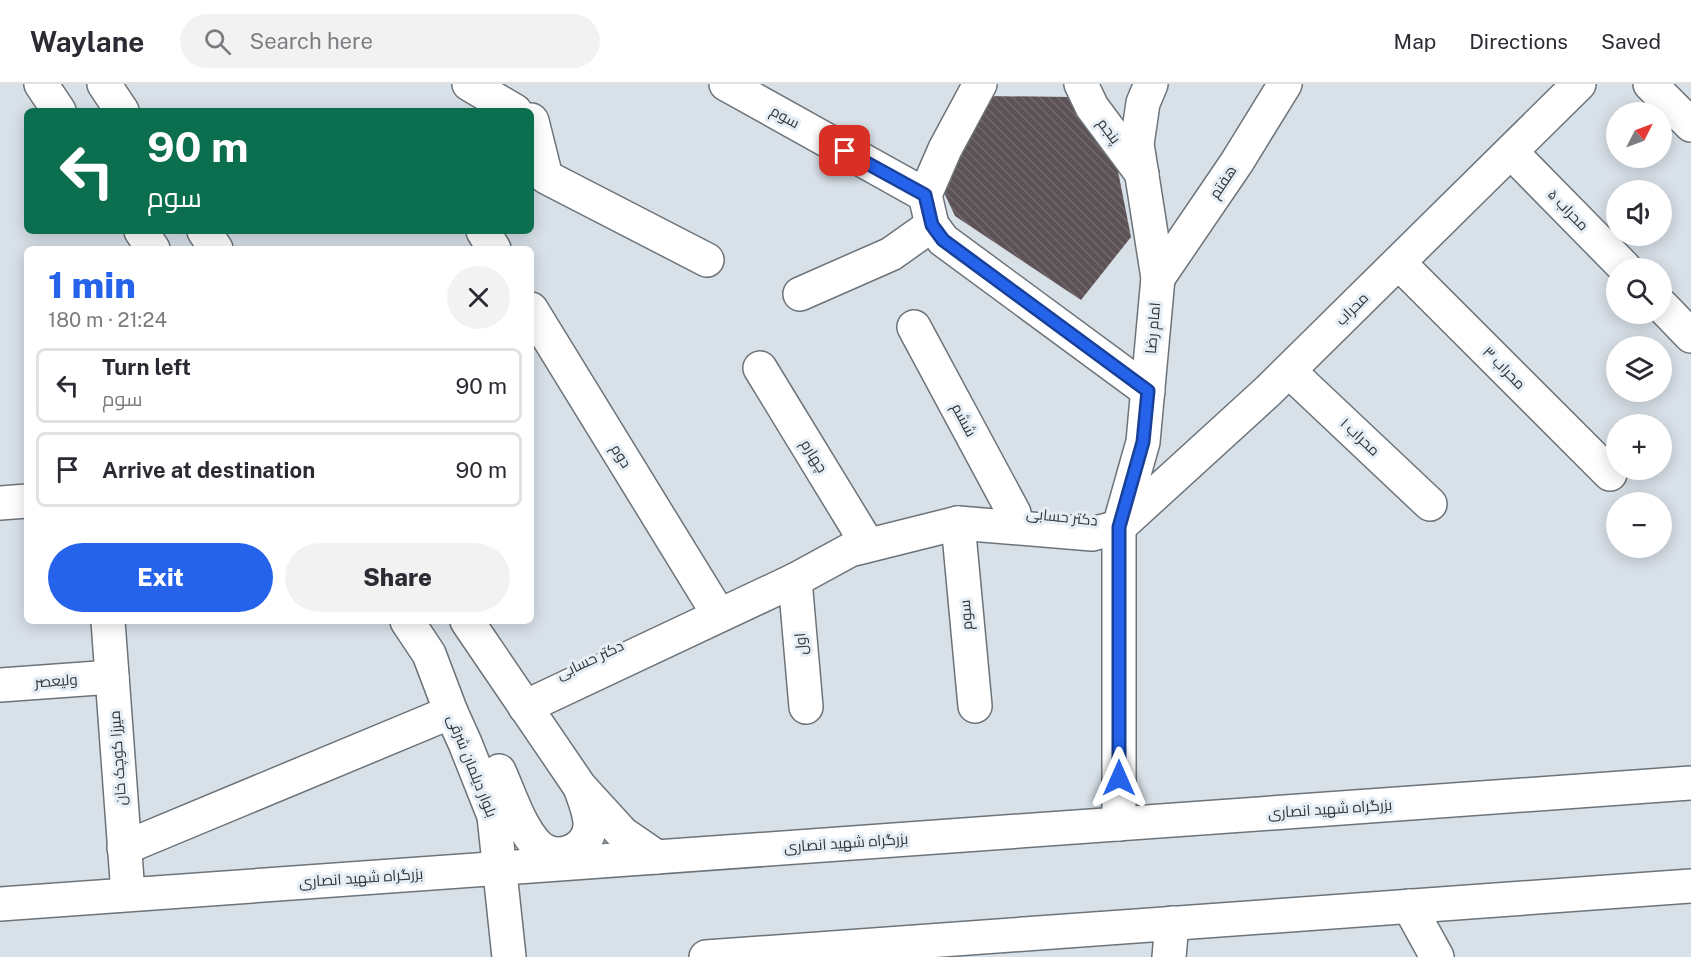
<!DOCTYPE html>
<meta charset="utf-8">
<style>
:root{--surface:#fff;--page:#f2f2f3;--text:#2b2b33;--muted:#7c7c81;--line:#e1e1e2;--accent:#2563eb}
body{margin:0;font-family:"Public Sans",Cairo,sans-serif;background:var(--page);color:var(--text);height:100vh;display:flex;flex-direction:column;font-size:22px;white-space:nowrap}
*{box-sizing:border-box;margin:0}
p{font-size:20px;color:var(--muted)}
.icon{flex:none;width:33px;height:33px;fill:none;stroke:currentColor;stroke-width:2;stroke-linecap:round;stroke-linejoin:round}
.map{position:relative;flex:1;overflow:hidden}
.details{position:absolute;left:24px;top:162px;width:510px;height:378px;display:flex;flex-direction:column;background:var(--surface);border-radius:9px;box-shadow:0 3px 15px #0003}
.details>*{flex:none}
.top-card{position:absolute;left:24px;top:24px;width:510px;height:126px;border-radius:9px;box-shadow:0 3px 15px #0003;background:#0b6e4f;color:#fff;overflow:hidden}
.needle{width:39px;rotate:48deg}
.tools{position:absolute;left:1606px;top:18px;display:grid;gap:12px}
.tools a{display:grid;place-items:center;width:66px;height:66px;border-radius:50%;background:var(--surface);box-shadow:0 3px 15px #0003;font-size:30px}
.pin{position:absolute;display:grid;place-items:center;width:51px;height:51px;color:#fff;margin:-26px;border-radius:12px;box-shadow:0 3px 9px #0006}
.me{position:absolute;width:66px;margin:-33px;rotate:0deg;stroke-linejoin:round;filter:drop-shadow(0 0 4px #0008)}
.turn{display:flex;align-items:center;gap:21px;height:126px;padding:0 24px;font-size:27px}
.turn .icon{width:78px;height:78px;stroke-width:2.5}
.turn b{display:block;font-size:42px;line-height:51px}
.round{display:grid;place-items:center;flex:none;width:63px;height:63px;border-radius:32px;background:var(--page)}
.summary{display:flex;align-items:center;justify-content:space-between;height:102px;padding:0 24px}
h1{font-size:36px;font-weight:800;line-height:45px;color:var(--accent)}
.button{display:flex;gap:12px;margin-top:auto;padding:12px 24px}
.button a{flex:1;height:69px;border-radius:36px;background:var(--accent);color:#fff;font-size:24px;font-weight:800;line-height:69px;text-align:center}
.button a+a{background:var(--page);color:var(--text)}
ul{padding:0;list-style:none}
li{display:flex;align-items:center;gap:18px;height:75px;margin:0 12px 9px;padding:0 12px;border:3px solid var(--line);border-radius:9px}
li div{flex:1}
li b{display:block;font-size:22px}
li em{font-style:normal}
header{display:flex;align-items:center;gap:36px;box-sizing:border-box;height:84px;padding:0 30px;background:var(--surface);border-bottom:2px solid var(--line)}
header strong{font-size:28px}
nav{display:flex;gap:33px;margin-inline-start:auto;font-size:21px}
.search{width:420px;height:54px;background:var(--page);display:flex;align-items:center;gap:15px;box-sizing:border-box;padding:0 21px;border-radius:33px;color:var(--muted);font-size:22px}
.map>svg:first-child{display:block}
.building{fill:url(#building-back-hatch)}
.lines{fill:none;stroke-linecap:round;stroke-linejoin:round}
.minor-casing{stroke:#6c747a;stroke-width:36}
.major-casing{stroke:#6c747a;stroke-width:36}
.highway-casing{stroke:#6c747a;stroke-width:36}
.minor{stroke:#fff;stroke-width:33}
.major{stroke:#fff;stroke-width:33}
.highway{stroke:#fff;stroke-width:33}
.route-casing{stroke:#184099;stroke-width:15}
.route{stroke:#2563eb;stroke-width:10}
.labels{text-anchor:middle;stroke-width:6;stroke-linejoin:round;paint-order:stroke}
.street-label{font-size:15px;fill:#313538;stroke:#e5edf5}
</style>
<header>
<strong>Waylane</strong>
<div class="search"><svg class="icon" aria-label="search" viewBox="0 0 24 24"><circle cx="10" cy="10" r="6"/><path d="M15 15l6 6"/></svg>Search here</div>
<nav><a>Map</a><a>Directions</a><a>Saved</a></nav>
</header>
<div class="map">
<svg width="1691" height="873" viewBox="0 0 1691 873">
<defs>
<pattern id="building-back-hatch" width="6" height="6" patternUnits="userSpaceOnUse" patternTransform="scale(1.5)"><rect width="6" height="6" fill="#5d5356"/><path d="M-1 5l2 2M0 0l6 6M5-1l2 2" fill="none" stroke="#71696c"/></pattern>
</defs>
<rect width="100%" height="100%" fill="#d8e0e8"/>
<path class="building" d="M983 12 1072 13 1116 77 1131 153 1081 216 955 132 940 100Z"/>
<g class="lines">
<defs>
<g id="minor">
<path d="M469 0 515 27"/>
<path d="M726 0 925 111 932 141 943 156 1148 307"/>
<path d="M1081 0 1092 23 1142 90"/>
<path d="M1650 0 1691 41"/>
<path d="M531 36 532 37 546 93 707 176"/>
<path d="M1511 68 1625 184"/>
<path d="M925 111 945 65 980 0"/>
<path d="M483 147 494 165"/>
<path d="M1399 179 1610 390"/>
<path d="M1158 194 1237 78 1285 0"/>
<path d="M800 210 891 170 932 141"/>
<path d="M1662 222 1691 252"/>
<path d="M531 225 711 518"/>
<path d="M914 243 1014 429"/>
<path d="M760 284 868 461"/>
<path d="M1289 287 1430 420"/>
<path d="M0 419 27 417"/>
<path d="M958 439 975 622"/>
<path d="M795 496 806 623"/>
<path d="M108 537 128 810"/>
<path d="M0 601 112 593"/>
<path d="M525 623 795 496 850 466 958 439 1092 450 1119 443 1268 307 1579 0"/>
<path d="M1119 740V443L1143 358 1158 194 1137 60 1143 19 1151 0"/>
<path d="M124 764 451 628"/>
<path d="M1409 822 1437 873"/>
<path d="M1169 873 1172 839"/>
</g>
<g id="major">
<path d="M41 0 59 27"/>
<path d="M104 0 122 27"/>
<path d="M141 147 153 165"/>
<path d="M204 147 216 165"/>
<path d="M407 537 429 570 451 628 465 659 494 732 509 873"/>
<path d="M467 537 580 703 622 749 657 773"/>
<path d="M499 687C510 711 519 742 537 761 555 779 587 768 590 743 591 730 584 715 580 703"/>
</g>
<g id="highway">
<path d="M0 820 1691 699"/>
<path d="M706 873 1691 802"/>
</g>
</defs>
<use href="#minor" class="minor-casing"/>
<use href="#major" class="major-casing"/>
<use href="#highway" class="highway-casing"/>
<use href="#minor" class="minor"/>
<use href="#major" class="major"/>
<use href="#highway" class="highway"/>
</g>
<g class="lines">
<defs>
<path id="route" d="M845 67 925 111 932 141 943 156 1148 307 1143 358 1119 443V694"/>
</defs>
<use href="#route" class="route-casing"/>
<use href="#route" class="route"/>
</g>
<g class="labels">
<g class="street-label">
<text transform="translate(785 33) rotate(29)" y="5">سوم</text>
<text transform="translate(1109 47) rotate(53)" y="5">پنجم</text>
<text transform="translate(1223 98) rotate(-56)" y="5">هفتم</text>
<text transform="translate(1568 126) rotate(46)" y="5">محراب ۵</text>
<text transform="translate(1352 225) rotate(-45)" y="5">محراب</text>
<text transform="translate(1153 244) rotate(-85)" y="5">امام رضا</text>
<text transform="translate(1504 284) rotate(45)" y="5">محراب ۳</text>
<text transform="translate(964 336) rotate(62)" y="5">ششم</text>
<text transform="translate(1360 353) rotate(43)" y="5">محراب ۱</text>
<text transform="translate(621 372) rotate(58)" y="5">دوم</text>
<text transform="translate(814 372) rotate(58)" y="5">چهارم</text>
<text transform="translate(1062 433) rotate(6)" y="5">دکتر حسابی</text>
<text transform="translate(966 531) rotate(-95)" y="5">سوم</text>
<text transform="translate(801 560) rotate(-95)" y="5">اول</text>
<text transform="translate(590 576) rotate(-25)" y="5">دکتر حسابی</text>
<text transform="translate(56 597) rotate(-4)" y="5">ولیعصر</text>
<text transform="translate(118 674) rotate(-94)" y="5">میرزا کوچک خان</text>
<text transform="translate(472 682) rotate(68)" y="5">بلوار دیلمان شرقی</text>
<text transform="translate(1330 725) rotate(-4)" y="5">بزرگراه شهید انصاری</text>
<text transform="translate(846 759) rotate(-4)" y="5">بزرگراه شهید انصاری</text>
<text transform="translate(361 794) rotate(-4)" y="5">بزرگراه شهید انصاری</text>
</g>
</g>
</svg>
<div class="tools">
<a><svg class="needle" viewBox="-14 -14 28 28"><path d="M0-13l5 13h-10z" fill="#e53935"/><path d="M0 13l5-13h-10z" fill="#7c7c81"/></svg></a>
<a><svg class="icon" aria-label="sound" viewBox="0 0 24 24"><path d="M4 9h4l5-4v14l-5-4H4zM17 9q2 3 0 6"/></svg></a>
<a><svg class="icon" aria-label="search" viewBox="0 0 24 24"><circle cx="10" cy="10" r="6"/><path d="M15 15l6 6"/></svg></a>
<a><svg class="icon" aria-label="layers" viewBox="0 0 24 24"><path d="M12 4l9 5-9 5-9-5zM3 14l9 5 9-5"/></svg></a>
<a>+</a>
<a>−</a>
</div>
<div class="pin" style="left:845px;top:67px;background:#d93025"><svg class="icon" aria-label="arrive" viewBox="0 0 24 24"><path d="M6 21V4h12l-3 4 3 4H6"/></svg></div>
<svg class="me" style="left:1119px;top:694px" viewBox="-20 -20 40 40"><path d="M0-17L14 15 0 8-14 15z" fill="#2563eb" stroke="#fff" stroke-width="4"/></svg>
<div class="top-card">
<div class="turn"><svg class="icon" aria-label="left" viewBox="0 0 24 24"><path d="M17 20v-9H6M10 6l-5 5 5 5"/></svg><div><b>90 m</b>سوم</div></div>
</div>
<section class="details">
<div class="summary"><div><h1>1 min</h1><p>180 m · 21:24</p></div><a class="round"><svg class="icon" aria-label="close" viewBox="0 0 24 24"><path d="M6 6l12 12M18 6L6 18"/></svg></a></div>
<ul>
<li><svg class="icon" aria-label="left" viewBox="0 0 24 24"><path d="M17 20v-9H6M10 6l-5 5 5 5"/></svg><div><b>Turn left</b><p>سوم</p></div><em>90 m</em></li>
<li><svg class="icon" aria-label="arrive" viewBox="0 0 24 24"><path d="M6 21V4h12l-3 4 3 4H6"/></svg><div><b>Arrive at destination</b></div><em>90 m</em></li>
</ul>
<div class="button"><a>Exit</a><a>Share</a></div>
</section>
</div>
